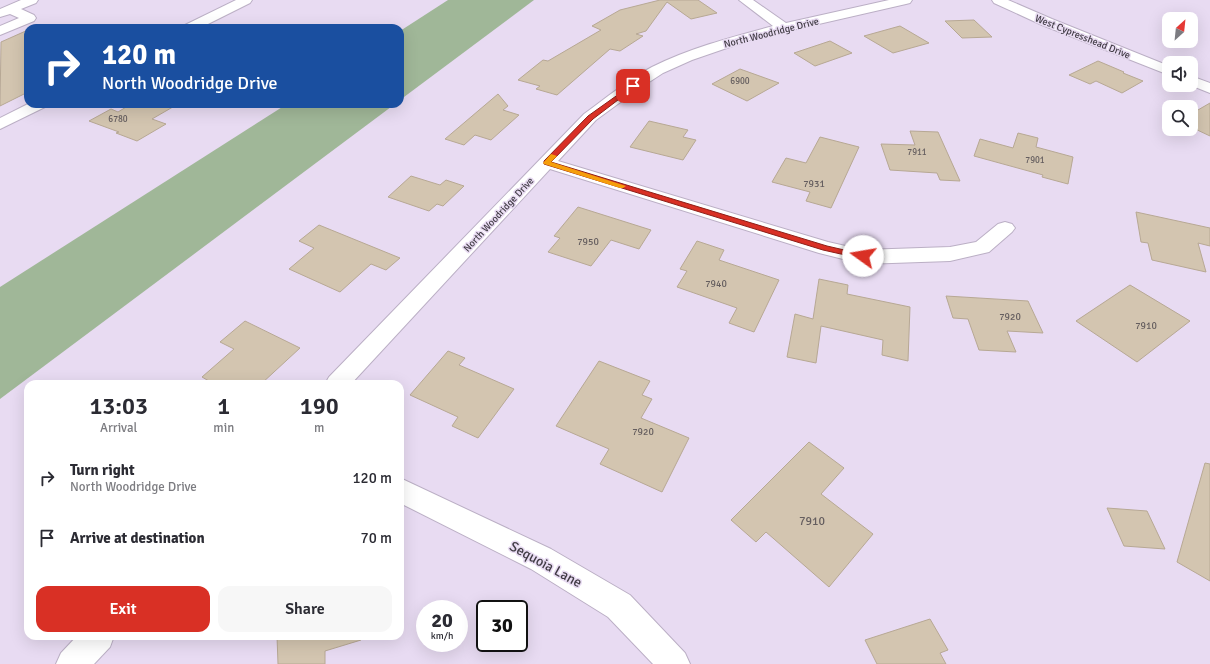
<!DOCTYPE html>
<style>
:root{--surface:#fff;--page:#f7f7f7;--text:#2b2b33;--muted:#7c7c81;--accent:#d93025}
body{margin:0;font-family:Signika,sans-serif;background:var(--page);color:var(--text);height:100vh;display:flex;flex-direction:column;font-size:15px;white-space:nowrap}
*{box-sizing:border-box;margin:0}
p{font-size:13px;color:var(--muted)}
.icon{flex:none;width:22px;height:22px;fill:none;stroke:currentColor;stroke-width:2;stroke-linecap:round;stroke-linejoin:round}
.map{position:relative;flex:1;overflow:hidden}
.side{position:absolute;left:24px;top:380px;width:380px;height:260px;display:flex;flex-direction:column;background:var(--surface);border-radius:12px;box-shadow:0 4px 16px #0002}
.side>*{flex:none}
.top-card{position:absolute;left:24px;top:24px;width:380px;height:84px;border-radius:12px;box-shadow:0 4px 16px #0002;background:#1a4fa0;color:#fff;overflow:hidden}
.needle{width:26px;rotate:27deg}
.controls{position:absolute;left:1162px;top:12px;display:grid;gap:8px}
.controls a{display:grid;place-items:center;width:36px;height:36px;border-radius:8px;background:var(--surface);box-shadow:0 4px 16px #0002;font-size:20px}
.speed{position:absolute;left:416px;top:600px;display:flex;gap:8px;font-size:20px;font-weight:700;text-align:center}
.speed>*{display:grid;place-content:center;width:52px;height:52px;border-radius:50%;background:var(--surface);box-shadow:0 4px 16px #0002;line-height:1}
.speed small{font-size:10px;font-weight:400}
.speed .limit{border:2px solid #111;border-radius:6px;background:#fff;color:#111}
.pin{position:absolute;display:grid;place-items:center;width:34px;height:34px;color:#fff;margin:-17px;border-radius:8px;box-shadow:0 2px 6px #0006}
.me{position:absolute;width:44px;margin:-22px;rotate:283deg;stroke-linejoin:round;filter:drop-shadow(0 0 3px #0008)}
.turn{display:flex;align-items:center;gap:14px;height:84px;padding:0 12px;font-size:18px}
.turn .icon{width:52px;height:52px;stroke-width:2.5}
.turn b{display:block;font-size:28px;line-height:34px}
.eta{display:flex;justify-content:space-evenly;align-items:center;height:68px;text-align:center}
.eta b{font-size:24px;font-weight:600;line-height:28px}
.primary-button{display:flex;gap:8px;margin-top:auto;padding:8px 12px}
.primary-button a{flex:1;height:46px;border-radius:12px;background:var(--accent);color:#fff;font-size:16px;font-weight:600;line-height:46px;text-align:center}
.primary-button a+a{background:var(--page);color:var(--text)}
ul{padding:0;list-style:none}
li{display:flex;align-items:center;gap:12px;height:60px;padding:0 12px}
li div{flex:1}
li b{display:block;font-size:15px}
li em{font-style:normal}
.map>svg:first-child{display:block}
.green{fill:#a0b798}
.building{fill:#d3c5b0;stroke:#b7a894}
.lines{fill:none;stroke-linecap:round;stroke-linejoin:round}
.minor-casing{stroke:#bbafc5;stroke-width:2}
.minor{fill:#fff;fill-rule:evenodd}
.route{fill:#d93025;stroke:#8d1f18}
.slow{fill:#f59e0b}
.labels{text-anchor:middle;stroke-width:3;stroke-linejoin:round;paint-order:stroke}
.far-number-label{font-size:9px;fill:#655e5f}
.far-street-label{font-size:10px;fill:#403b44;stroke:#e8dbf2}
.number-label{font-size:10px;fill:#655e5f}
.near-number-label{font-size:12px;fill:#655e5f}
.near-street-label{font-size:14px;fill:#403b44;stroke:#e8dbf2}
</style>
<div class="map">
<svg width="1210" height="664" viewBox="0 0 1210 664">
<rect width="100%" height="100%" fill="#e8dbf2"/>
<g class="green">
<path d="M448 0H534L400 100V31Z"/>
<path d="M287 104H395L0 399V287Z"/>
</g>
<g class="building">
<path d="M660 0H698L717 13 691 19 667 2 646 31 636 34 643 36 620 51 610 49 557 95 536 89 540 86 518 80 543 60 548 61 601 30 592 26 620 10Z"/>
<path d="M974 20 992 37 962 38 945 21Z"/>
<path d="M900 26 929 43 893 53 864 36Z"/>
<path d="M28 30V92L0 106 1 42Z"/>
<path d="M830 41 852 53 815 66 794 53Z"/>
<path d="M1098 61 1124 72 1123 73 1143 81 1122 93 1096 81 1090 84 1069 75Z"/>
<path d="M740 69 779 83 747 101 712 84Z"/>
<path d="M498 94 508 106 503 110 519 115 491 140 475 135 464 145 445 139Z"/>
<path d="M1210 103V136L1191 127V114Z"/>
<path d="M131 104H178L152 119 166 124 137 141 116 133 119 132 89 121 111 109 118 112Z"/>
<path d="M649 121 688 130 683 137 696 140 683 160 630 147Z"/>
<path d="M910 131 938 132 960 181 940 180 937 173 890 170 881 144 915 145Z"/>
<path d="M1018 133 1038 138 1036 147 1073 157 1068 184 1042 177 1043 175 974 156 980 139 1013 148Z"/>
<path d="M820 137 859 147 831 208 806 201 810 192 772 182 786 158 806 163Z"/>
<path d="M411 176 440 185 446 180 464 186 443 206 437 204 429 211 388 197Z"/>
<path d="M578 207 651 230 639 249 611 240 591 266 548 252 560 238 554 236Z"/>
<path d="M1136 212 1210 228V246L1198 243 1206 272 1152 260 1148 243 1141 242Z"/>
<path d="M319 225 400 258 386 270 371 264 340 292 289 269 314 248 299 241Z"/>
<path d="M697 241 724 250 719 260 779 280 754 332 729 323 737 308 677 287 687 271 680 269Z"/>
<path d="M819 279 848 285 847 294 910 307 908 361 882 355 883 340 821 326 816 363 787 357 795 314 813 319Z"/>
<path d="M1130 285 1190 321 1137 362 1076 321Z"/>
<path d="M946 296 1028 301 1043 333 1007 331 1016 352 979 350 968 319 953 318Z"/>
<path d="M245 321 300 348 261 384H214L202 377 234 349 220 342Z"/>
<path d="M448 351 465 358 459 365 514 389 478 438 452 426 458 417 410 395Z"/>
<path d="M599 361 650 381 642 395 652 399 641 418 689 438 662 492 600 464 609 449 556 426Z"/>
<path d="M809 442 844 468 821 494 873 534 829 587 766 532 756 542 731 520Z"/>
<path d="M1205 463 1210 464V581L1177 562Z"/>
<path d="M1107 508 1147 511 1165 549 1124 546Z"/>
<path d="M930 619 948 650 940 653 946 664H877L865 640Z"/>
<path d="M277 636H361V640L325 651V664H278Z"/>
</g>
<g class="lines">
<defs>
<g id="minor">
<path d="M21 0H38L36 3 21 9 34 15 36 18 34 21 0 35V26L19 18 10 14 0 17V9Z"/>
<path d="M236 0H252L250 3 200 28H183L185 25Z"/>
<path d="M739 0H753L786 23 889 0H912L910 3 906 4 753 39 692 60 663 73 637 90 596 120 558 161 828 242 863 250 950 247 976 242 998 224 1005 222 1012 224 1015 228 1012 232 989 252 950 261 863 264 819 253 550 169 351 384H325L329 377 584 114C606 98 628 80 652 67 690 48 732 37 773 26Z"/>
<path d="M992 0H1008L1052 19 1169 66V75L1042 25 994 3Z"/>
<path d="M1191 76 1210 83V93L1190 85Z"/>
<path d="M28 104H48L45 107 0 129V118Z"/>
<path d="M400 478 551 549 630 595 685 653 690 664H653L608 617 531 569 400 503Z"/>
<path d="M77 636H114L110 647 94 664H56L61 653Z"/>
</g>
</defs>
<use href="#minor" class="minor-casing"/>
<use href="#minor" class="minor"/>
</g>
<path class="route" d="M633 84 636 86 635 87 593 119 551 162 827 246 866 255 868 256 866 258 863 259 823 250 544 164V161L588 116Z"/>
<path class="slow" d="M551 154 557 156 551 162 626 186 623 188H620L544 164 543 163Z"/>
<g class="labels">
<g class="far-number-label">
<text x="740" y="84">6900</text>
<text x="118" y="122">6780</text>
<text x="917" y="155">7911</text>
<text x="1035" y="163">7901</text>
</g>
<g class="far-street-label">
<text transform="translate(771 32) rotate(-14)" y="4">North Woodridge Drive</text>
<text transform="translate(1083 36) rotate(22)" y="4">West Cypresshead Drive</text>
<text transform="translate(498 214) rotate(-47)" y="4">North Woodridge Drive</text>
</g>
<g class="number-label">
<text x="814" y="187">7931</text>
<text x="588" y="245">7950</text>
<text x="716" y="287">7940</text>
<text x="1010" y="320">7920</text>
<text x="1146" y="329">7910</text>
<text x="643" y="435">7920</text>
</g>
<g class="near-number-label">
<text x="812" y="525">7910</text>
</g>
<g class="near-street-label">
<text transform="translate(546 564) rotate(29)" y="5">Sequoia Lane</text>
</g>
</g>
</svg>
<div class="controls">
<a><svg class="needle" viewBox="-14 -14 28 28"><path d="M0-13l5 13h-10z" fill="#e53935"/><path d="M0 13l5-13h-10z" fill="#7c7c81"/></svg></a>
<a><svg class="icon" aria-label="sound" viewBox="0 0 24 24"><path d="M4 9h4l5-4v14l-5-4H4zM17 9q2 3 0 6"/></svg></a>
<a><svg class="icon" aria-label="search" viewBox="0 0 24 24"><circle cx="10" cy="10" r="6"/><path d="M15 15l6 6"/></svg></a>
</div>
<div class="speed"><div>20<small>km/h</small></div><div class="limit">30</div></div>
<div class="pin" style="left:633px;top:86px;background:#d93025"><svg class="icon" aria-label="arrive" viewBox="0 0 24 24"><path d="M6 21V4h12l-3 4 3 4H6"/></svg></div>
<svg class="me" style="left:863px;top:256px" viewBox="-20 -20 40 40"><circle r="19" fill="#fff"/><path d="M0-13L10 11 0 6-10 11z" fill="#d93025"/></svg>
<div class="top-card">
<div class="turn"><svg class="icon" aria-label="right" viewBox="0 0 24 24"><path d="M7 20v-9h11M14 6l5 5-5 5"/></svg><div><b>120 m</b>North Woodridge Drive</div></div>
</div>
<section class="side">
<div class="eta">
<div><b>13:03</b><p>Arrival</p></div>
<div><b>1</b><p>min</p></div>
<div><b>190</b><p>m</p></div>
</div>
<ul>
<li><svg class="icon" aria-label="right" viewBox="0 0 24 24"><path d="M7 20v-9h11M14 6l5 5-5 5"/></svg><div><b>Turn right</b><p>North Woodridge Drive</p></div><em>120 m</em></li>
<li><svg class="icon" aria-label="arrive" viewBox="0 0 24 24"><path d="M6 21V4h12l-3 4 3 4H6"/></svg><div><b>Arrive at destination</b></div><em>70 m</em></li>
</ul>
<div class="primary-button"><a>Exit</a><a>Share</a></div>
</section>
</div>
